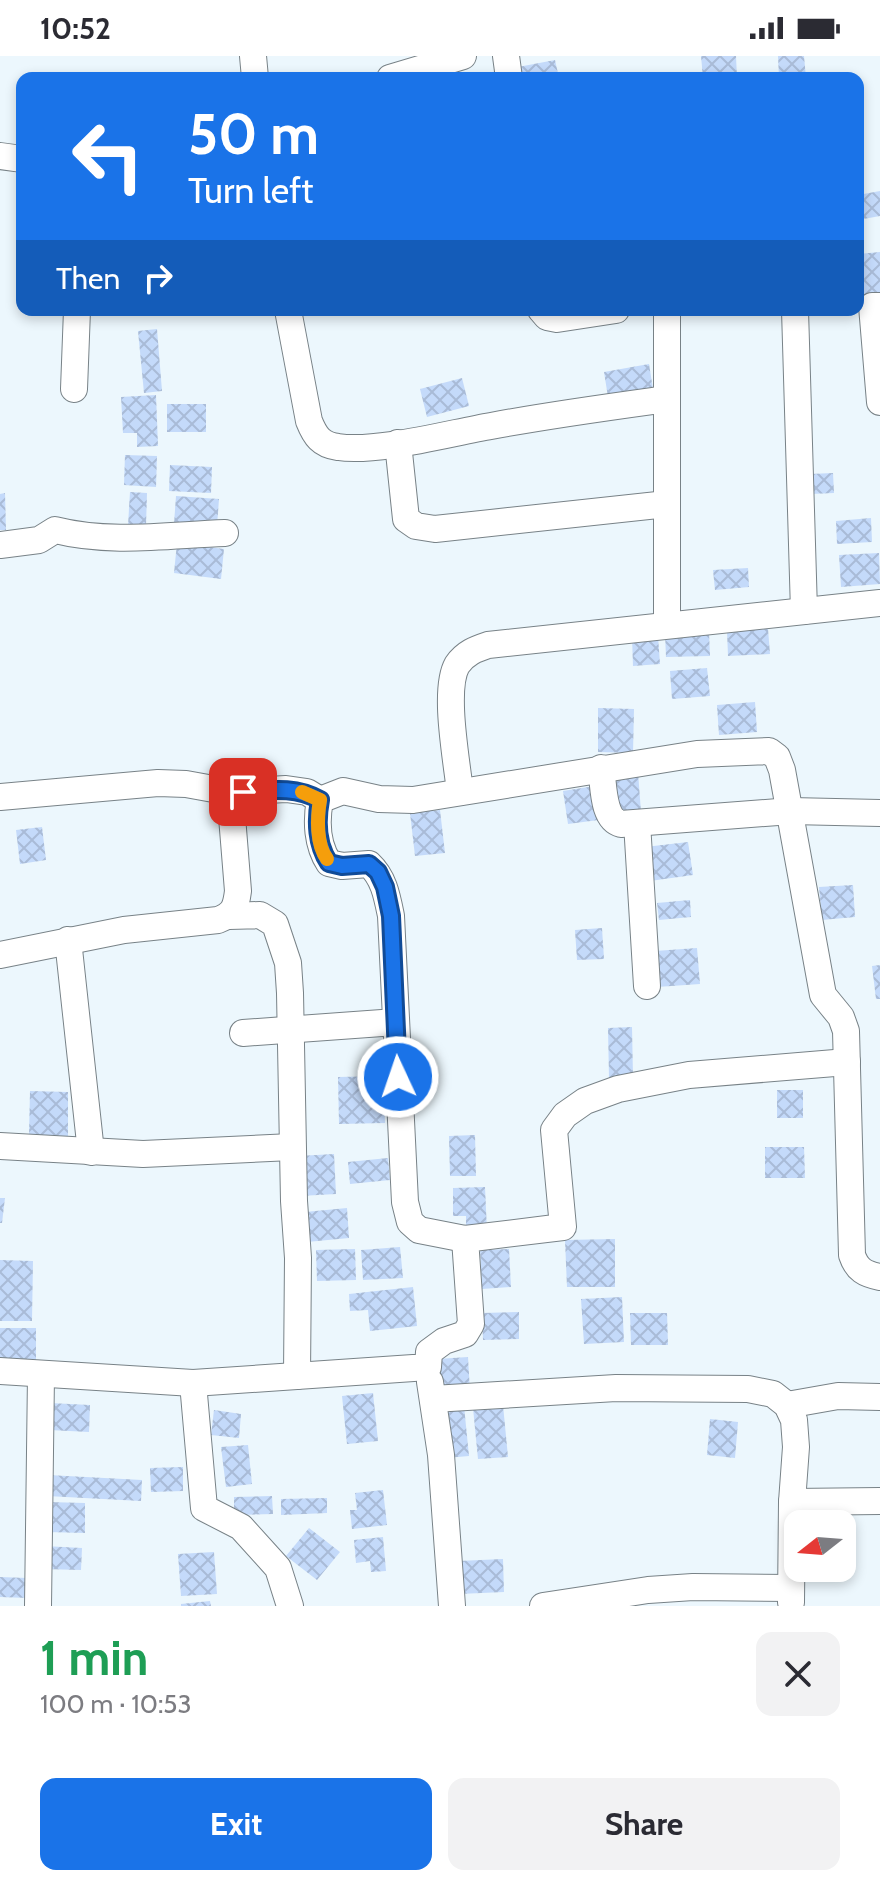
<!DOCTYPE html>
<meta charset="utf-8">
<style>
:root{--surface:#fff;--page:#f2f2f3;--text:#2b2b33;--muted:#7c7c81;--accent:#1a73e8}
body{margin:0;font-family:Cabin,sans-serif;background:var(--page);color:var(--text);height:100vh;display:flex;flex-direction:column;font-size:30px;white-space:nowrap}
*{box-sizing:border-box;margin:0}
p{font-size:26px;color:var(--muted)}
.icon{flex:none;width:44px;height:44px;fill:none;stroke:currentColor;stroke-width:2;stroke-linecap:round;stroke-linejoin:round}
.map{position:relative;height:1550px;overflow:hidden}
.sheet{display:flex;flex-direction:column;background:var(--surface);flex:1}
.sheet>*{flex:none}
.top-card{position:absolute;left:16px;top:16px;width:848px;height:244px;border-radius:16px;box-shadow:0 4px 12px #0003;background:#1a73e8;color:#fff;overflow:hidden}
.needle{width:52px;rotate:253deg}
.buttons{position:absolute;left:784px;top:1454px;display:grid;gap:16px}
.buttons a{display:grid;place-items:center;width:72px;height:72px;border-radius:16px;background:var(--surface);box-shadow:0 4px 12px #0003;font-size:40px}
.pin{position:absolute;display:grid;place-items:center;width:68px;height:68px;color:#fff;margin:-34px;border-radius:16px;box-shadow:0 4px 12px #0006}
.me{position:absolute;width:88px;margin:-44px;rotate:357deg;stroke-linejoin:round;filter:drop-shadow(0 0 6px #0008)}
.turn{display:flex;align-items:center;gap:28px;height:168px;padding:0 40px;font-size:36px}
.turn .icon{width:104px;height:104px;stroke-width:2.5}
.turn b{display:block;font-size:56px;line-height:68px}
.then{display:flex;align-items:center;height:76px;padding:0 40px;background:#0003;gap:16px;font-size:30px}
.round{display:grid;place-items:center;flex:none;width:84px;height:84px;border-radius:16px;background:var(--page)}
.head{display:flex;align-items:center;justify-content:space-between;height:136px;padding:0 40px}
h1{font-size:48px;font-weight:800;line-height:60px;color:#1e9e55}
.button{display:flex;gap:16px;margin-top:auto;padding:16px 40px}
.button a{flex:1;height:92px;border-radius:16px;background:var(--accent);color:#fff;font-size:32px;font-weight:800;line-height:92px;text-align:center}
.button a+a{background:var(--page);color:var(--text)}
.status{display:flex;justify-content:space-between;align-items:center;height:56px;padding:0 40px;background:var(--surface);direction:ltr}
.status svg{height:22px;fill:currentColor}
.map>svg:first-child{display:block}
.building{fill:url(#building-cross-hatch)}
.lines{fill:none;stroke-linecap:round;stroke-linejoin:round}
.street-casing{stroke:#788287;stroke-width:28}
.street{stroke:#fff;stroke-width:26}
.route-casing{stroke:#114b97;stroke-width:20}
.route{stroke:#1a73e8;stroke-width:14}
.slow{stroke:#f59e0b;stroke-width:14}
</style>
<div class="status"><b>10:52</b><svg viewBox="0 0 49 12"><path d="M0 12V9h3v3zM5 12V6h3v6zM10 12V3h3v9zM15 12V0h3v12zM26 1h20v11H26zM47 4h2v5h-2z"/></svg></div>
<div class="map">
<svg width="880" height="1550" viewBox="0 0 880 1550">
<defs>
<pattern id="building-cross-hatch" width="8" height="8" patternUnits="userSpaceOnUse" patternTransform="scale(2)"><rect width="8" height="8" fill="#c4dafa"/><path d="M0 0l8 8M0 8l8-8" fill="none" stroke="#a9bbd7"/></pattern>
</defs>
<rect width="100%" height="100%" fill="#ecf7fd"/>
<g class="building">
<path d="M701 0H736L737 22H703Z"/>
<path d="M778 0H804L806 22H779Z"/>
<path d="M555 4 559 22H520L518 11Z"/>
<path d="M497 15 499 22H470V21Z"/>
<path d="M880 135V160L858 164V139Z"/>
<path d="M880 196V241L859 243 858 198Z"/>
<path d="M157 273 162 335 144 337 138 275Z"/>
<path d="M649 308 653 333 608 341 604 316Z"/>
<path d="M462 322 469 350 427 361 420 333Z"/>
<path d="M156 339 158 390 137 391V377H123L121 341Z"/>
<rect x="167" y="348" width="39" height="28"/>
<path d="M125 399 157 400 156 431 124 429Z"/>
<path d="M170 409 212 411 211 437 169 435Z"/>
<path d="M833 417 834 437 811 438 810 418Z"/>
<path d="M130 436 147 437 146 469H128Z"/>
<path d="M5 437 6 474H0V438Z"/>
<path d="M176 440 219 443 217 470 174 468Z"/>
<path d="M871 462 872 486 837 488 836 465Z"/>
<path d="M177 487 224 493 221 523 174 517Z"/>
<path d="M879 497 880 528 841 531 839 499Z"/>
<path d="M748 512 749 531 715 534 713 514Z"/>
<path d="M768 573 770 598 728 600 727 575Z"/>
<path d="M709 576 710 600 666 601 665 578Z"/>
<path d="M658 580 660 608 633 610 632 581Z"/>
<path d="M707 612 710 640 672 643 670 615Z"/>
<path d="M755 646 757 676 719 679 717 649Z"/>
<path d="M598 652 634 653 633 697 598 696Z"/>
<path d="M638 716 641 756 615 758 613 718Z"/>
<path d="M601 729 606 763 568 768 563 735Z"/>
<path d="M440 754 445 797 415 800 410 757Z"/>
<path d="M42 771 46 804 20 808 16 774Z"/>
<path d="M688 786 693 819 650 825 645 791Z"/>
<path d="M853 829 855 861 822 864 819 831Z"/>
<path d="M690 844 691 861 659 864 657 847Z"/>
<path d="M602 872 604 903 577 904 575 874Z"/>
<path d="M697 892 700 928 657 931 655 895Z"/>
<path d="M880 909V943H876L872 910Z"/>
<path d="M632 971 633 1022H609L608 972Z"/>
<path d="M383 1020 385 1067 339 1068 338 1021Z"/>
<rect x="777" y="1034" width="26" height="28"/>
<path d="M30 1035 68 1036V1080L29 1079Z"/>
<path d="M475 1079 476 1120H450L449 1080Z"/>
<path d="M765 1091H804L805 1122H765Z"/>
<path d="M334 1098 336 1138 300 1140 298 1100Z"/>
<path d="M388 1102 390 1124 350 1128 348 1106Z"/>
<path d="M485 1131 487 1175 466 1176V1160H453V1132Z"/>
<path d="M0 1142H5L2 1167H0Z"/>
<path d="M347 1152 349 1182 307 1186 305 1156Z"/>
<path d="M615 1183V1231H567L565 1184Z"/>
<path d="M400 1191 403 1222 363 1224 361 1194Z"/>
<path d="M355 1193 356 1224 317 1225 316 1194Z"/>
<path d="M509 1193 511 1231 482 1233 480 1194Z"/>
<path d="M0 1204 33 1205 32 1265H0Z"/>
<path d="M413 1231 417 1270 370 1275 368 1254 350 1255 349 1238Z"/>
<path d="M622 1241 624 1286 584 1288 581 1243Z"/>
<path d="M519 1256V1283L483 1284 482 1257Z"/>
<path d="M630 1257H667L668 1289H631Z"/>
<rect x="0" y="1272" width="36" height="35"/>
<path d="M468 1301 470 1336 438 1337 437 1303Z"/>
<path d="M373 1337 378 1385 347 1388 342 1340Z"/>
<path d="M50 1347 90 1349 89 1376 49 1374Z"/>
<path d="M503 1349 508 1401 478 1403 473 1352Z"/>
<path d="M464 1350 469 1400 446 1402 441 1352Z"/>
<path d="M214 1354 241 1358 239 1382 211 1379Z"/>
<path d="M710 1363 738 1366 735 1402 707 1399Z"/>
<path d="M248 1389 252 1428 226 1431 221 1391Z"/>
<path d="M183 1411V1435L151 1436 150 1412Z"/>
<path d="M48 1419 142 1424 141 1445 47 1440Z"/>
<path d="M383 1434 387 1469 352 1473 350 1454H357L355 1437Z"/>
<path d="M272 1440 273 1458 234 1459V1441Z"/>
<path d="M327 1442V1457L281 1459V1443Z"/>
<path d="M47 1446 85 1447V1477L47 1476Z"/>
<path d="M309 1472 340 1496 317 1524 286 1500Z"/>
<path d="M383 1481 386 1515 371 1516 370 1505 356 1507 354 1484Z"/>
<path d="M44 1490 82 1492 81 1514 43 1513Z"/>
<path d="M214 1496 217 1538 181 1540 178 1498Z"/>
<path d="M503 1503 504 1536 459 1538 458 1505Z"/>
<path d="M0 1521 27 1522 28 1542 0 1541Z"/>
<path d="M210 1545 211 1550H181V1548Z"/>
</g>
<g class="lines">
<defs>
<g id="street">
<path d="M253 0 255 22"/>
<path d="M506 0 509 22"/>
<path d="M390 22 463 0"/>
<path d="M0 100 22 103"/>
<path d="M880 250H872L880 346"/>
<path d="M288 254 309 365C315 380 321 389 338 391 377 397 450 377 491 370 549 359 609 351 667 343"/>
<path d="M541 254 547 261 557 263 616 254"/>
<path d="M795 254 804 555"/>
<path d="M74 333 77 254"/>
<path d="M398 387 406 463 416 470 435 473 667 448"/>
<path d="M0 489 39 484 55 474C110 488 169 479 225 477"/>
<path d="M667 569V254"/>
<path d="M601 712C604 729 602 763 621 768L791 755 880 757"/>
<path d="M460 736C457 706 443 634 457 609 465 597 476 593 488 589L880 547"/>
<path d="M0 741 158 727 186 728 230 736 286 733 307 736 320 744"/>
<path d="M637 767 647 930"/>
<path d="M229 860 260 859 275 868 288 907 290 937 294 1145 298 1202 297 1320"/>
<path d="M68 884 91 1096"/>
<path d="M0 899 124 874 218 864C234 858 236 851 238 835L230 736"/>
<path d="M243 977 396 966"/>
<path d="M0 1090 143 1098 292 1091"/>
<path d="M465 1183 419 1174 410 1166 405 1146 391 860C387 840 384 822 369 808L342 810 329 807C317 789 316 765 320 744L343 735 379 743 413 744 697 698 769 695 777 701 782 714 823 939 841 961 846 975 852 1199C857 1214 865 1218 880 1221"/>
<path d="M0 1315 193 1327 428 1311 429 1296 444 1285 465 1278 471 1268 465 1183 563 1171 554 1074 565 1059 585 1045 618 1033 689 1019 847 1006"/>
<path d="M430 1326 441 1399 452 1550"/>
<path d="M193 1327 204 1452 241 1471 278 1512 290 1550"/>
<path d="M433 1343 616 1332 748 1333 773 1338 787 1349 794 1364 796 1391 792 1446"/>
<path d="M787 1349 838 1340 880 1341"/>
<path d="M791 1546 792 1446 880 1445"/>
<path d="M38 1550 41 1319"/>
<path d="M543 1550 648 1534 693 1531 791 1532"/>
</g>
</defs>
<use href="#street" class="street-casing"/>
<use href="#street" class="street"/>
</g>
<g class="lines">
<defs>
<path id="route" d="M243 736C271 734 295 730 320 744 316 765 317 789 329 807L342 810 369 808 378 816 385 831 391 860 398 1021"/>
</defs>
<use href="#route" class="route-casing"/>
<use href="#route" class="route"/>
<path class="slow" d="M302 736 320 744C317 762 316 788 327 803"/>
</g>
</svg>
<div class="buttons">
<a><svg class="needle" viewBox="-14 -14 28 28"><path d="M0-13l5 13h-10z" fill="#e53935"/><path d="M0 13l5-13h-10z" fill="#7c7c81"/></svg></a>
</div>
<div class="pin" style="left:243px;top:736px;background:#d93025"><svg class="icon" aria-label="arrive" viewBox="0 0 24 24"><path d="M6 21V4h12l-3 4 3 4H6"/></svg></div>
<svg class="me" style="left:398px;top:1021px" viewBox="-20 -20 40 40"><circle r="17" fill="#1a73e8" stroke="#fff" stroke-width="3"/><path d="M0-11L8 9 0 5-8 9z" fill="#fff"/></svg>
<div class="top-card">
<div class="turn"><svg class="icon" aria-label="left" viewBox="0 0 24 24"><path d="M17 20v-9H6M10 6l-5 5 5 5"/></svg><div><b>50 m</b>Turn left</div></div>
<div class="then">Then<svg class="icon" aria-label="right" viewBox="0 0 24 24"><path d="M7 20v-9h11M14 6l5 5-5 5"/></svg></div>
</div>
</div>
<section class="sheet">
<div class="head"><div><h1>1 min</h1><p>100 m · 10:53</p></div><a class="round"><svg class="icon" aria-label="close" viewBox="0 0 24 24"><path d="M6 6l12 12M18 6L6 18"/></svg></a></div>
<div class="button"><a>Exit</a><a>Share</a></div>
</section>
